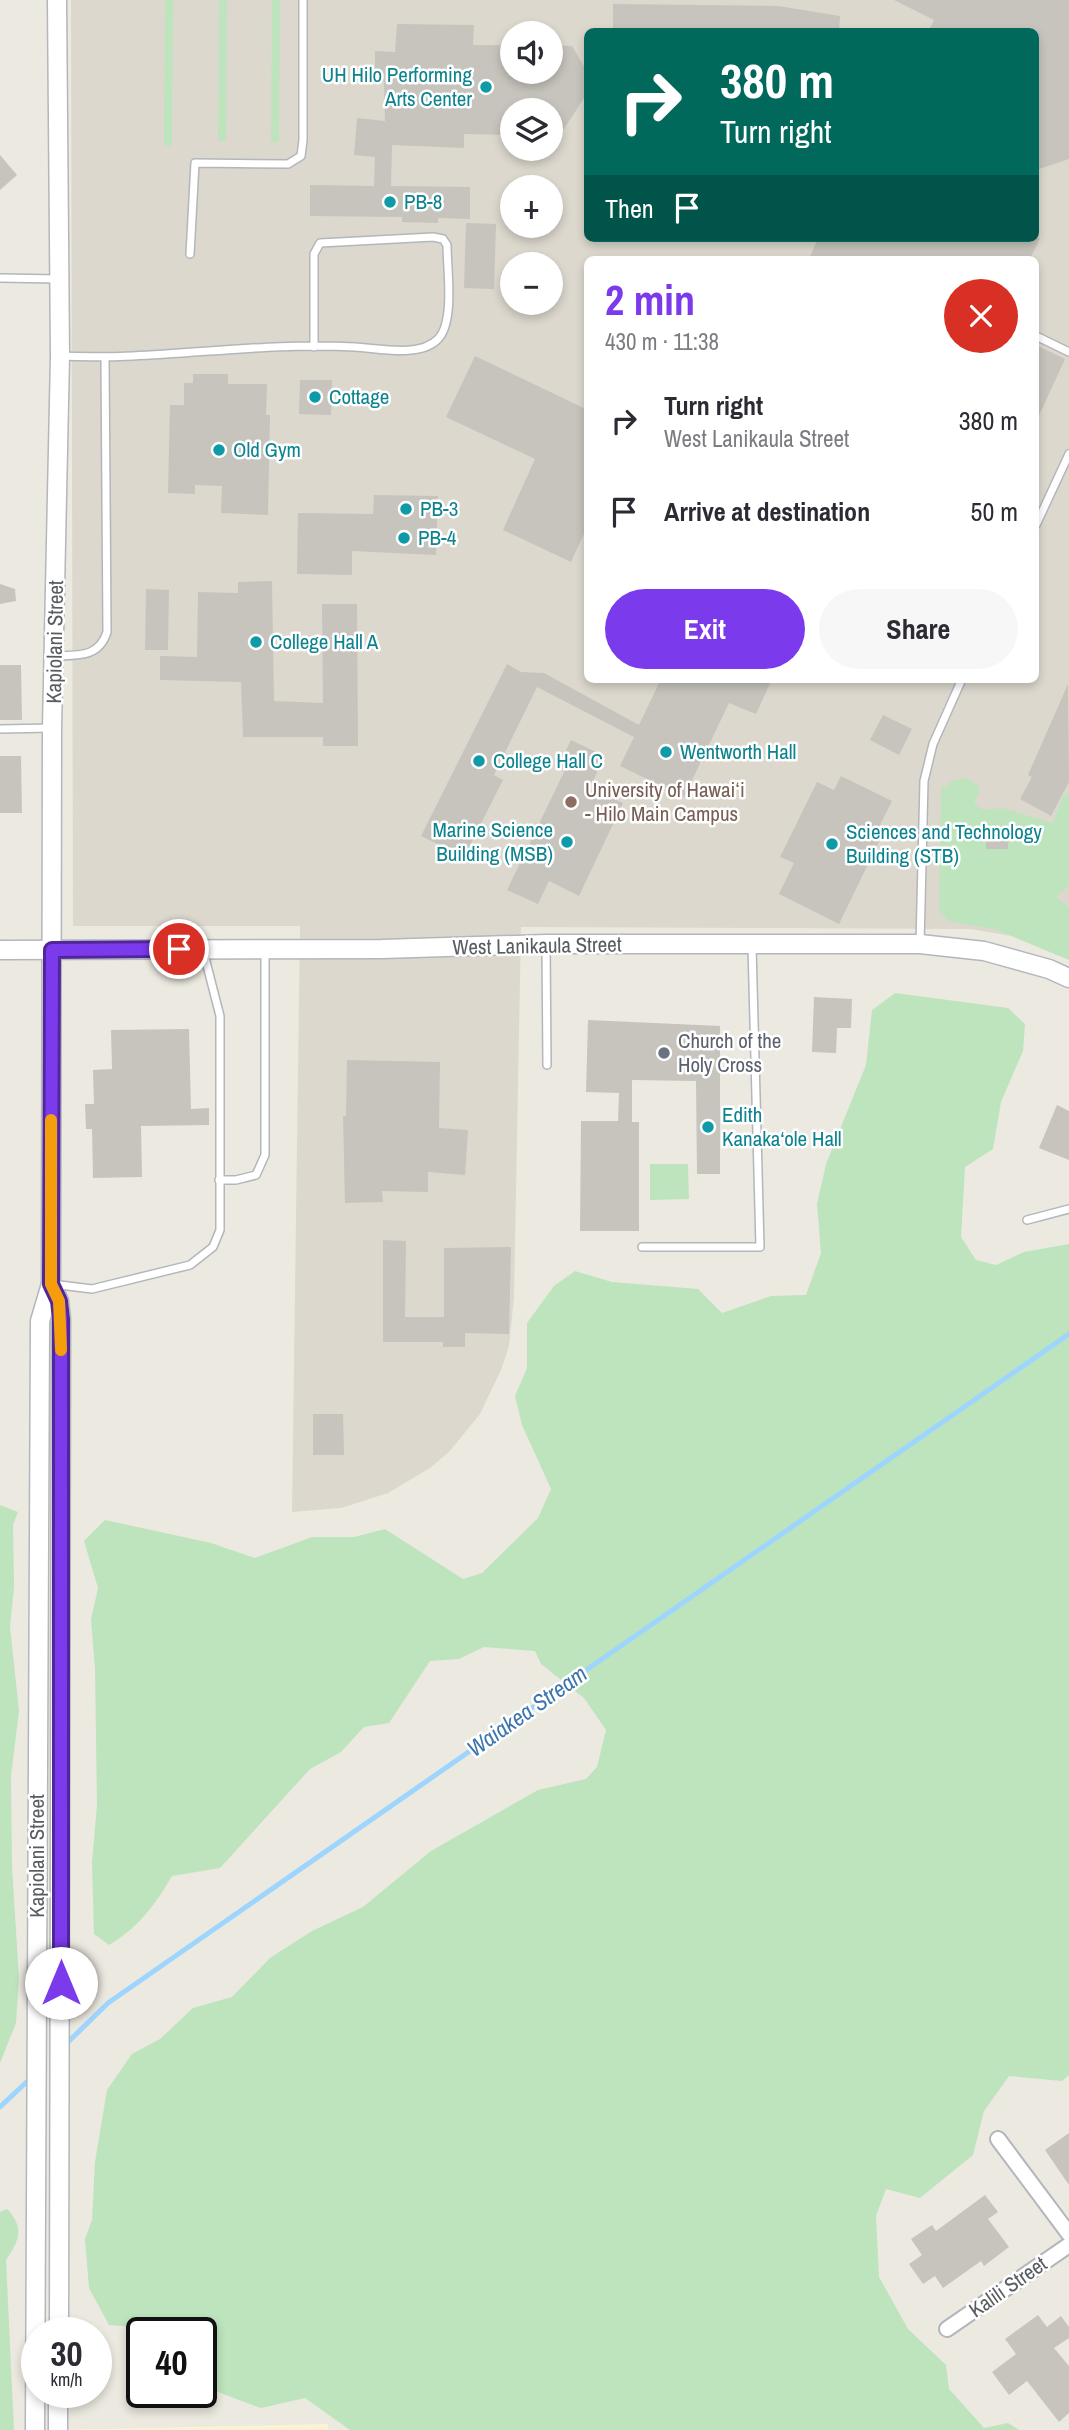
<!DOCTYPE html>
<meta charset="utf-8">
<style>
:root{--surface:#fff;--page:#f7f7f7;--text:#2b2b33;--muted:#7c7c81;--accent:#7c3aed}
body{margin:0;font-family:"Archivo Narrow",sans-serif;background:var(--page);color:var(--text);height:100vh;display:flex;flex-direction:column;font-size:26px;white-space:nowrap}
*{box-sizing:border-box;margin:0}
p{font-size:23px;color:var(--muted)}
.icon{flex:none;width:38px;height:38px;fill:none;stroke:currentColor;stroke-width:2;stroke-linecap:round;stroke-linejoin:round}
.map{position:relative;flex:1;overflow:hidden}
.panel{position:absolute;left:584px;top:256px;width:455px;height:427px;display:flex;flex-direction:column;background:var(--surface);border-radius:10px;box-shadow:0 4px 10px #0003}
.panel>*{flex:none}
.hud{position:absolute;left:584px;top:28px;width:455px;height:214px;border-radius:10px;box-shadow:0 4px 10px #0003;background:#00695c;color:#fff;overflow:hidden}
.tools{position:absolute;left:500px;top:21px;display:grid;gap:14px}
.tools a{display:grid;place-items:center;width:63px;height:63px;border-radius:50%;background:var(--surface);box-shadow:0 4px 10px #0003;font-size:35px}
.speed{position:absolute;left:21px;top:2317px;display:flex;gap:14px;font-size:35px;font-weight:700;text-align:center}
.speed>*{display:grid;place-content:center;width:91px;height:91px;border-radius:50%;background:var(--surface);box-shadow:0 4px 10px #0003;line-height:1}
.speed small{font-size:18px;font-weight:400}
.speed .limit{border:4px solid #111;border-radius:10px;background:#fff;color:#111}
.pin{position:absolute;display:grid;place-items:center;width:60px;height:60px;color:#fff;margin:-30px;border:4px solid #fff;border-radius:50%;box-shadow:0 2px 7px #0007}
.me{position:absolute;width:77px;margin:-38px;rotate:0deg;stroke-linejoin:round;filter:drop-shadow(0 0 5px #0008)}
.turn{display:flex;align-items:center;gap:24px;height:147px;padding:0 21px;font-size:32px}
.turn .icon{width:91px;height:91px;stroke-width:2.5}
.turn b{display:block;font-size:49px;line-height:60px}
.then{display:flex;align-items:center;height:66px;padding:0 21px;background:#0003;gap:14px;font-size:26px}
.round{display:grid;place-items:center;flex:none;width:74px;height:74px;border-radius:37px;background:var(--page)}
.overview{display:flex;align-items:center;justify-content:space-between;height:119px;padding:0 21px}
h1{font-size:42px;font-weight:700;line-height:52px;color:var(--accent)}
.primary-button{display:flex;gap:14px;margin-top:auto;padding:14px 21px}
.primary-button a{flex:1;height:80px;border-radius:42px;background:var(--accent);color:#fff;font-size:28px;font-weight:700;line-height:80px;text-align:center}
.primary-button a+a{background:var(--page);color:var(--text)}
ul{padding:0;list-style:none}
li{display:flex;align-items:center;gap:21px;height:91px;padding:0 21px}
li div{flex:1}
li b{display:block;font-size:26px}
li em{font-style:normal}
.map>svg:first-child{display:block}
.commercial{fill:#fdf3d4}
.education{fill:#dcd8ce;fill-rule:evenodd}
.green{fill:#bde4bc}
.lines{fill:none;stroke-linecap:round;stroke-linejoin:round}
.stream{stroke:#9ed5fe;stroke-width:5}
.building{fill:#c7c4bd}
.service-casing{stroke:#b3b6bb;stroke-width:10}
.minor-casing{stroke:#b3b6bb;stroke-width:18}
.tertiary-casing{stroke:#b3b6bb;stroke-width:21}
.service{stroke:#fff;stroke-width:7}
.minor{stroke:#fff;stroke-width:14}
.tertiary{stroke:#fff;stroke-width:18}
.route-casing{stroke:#51269a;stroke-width:18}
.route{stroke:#7c3aed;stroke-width:12}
.slow{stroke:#f59e0b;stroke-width:12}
.culture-dot{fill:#0f9aa8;stroke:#fff;stroke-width:2.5}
.education-dot{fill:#8d6e63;stroke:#fff;stroke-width:2.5}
.worship-dot{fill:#6b7280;stroke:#fff;stroke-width:2.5}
.labels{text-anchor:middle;stroke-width:5;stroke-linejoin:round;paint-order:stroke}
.culture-label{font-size:21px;fill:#0d838f;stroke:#fff;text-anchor:start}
.street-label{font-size:21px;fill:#595d61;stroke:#fff}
.education-label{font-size:21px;fill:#785e54;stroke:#fff;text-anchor:start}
.worship-label{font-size:21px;fill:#5b616d;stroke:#fff;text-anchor:start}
.water-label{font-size:23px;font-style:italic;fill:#3d76ae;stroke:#fff}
</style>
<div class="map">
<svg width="1069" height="2430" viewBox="0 0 1069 2430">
<rect width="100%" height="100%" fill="#ece9e0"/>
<path class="commercial" d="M328 2424V2430H62Z"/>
<path class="education" d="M71 0H1069V954L1024 938 970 929 521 927 514 1297 509 1346 501 1370 480 1414 449 1452 430 1468 388 1493 341 1508 292 1512 300 926H73ZM588 32H1036V238H588ZM513 33H551V72H513ZM513 110H551V149H513ZM513 187H551V226H513ZM588 259H1036V679H588ZM513 264H551V303H513Z"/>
<g class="green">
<path d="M165 0H173L172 146 164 145Z"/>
<path d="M219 0H227L226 141H218Z"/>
<path d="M272 0H280L279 142H271Z"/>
<path d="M966 778 978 785 979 792 974 803 983 810 1002 808 1053 823 1063 797 1069 791V885L1056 897 1069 907V960L997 930 948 921 939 910 941 786 948 787 949 782Z"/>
<path d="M895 993 1008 1008 1025 1024 1023 1051 1001 1102 993 1149 965 1167 961 1237 976 1260 996 1265 1024 1252 1069 1244V2075L1062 2081 1009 2076 984 2111 973 2155 920 2198 886 2189 876 2216 879 2277 908 2329 946 2365 949 2389 984 2428 1008 2423 1019 2430H350L305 2398 261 2408 207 2388 201 2375V2333H161L156 2329 109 2325 89 2288 85 2239 92 2220 95 2162 107 2090 132 2054 160 2039 193 2008 232 1997 270 1958 312 1931 363 1907 431 1851 538 1790 586 1779 597 1767 606 1730 584 1698 541 1664 535 1651 484 1647 459 1659 430 1661 389 1723 364 1727 341 1752 310 1769 220 1868 172 1876C155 1905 138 1928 109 1945L94 1934 92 1863 97 1805 95 1669 91 1619 98 1588 84 1541 105 1520 211 1543 255 1558 312 1537H354L385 1529 463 1579 482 1573 538 1518 551 1489 522 1425 515 1396 527 1368V1323L554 1286 575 1271 612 1282 698 1289 722 1313 771 1296 806 1295 821 1253 817 1204 826 1164 866 1065 872 1010Z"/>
<path d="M650 1164H688L689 1199 650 1200Z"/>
<path d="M0 1505 18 1512 13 1525 14 1587 10 1627 19 1711 11 1776 12 1867 19 1979 16 2023 0 2063Z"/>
<path d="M7 2209C25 2228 19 2241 6 2260L14 2430H0V2212Z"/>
</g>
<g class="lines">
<g class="stream">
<path d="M64 2046 108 2003 1069 1334"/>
<path d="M0 2107 32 2077"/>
</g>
</g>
<g class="building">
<path d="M894 0H1069V159L1036 170V32H928L934 20Z"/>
<path d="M613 4 778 6 840 16 839 32H613Z"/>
<path d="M397 24 474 25 473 45H513V72H551V45L572 46 588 73V92L551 149V110H513V135L464 134V148L392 145 391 186 470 187V219L438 218V223L402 222V217L310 216V185L374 186 375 157 354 155 357 118 385 121 384 82H375V51L395 52Z"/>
<path d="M0 155 17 175 0 190Z"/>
<path d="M466 223 496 224 494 289 464 288Z"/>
<path d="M818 238H1040L1030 259H809Z"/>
<path d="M1036 345 1065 359 1036 422Z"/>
<path d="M475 356 588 410V525L571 562 503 530 535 459 446 417Z"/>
<path d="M193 374H228V384H267L266 415H270L268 515 221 513 222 486 195 485V494L168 493 170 405H184V383H193Z"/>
<path d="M300 380H332L331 415 299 414Z"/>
<path d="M374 495 438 496 436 555 352 551V575L297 574 298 513 373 514Z"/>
<path d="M272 581 274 701 323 703 322 604H357L358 746H323V737H243L241 682 160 680V656L197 657 198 592 238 593V582Z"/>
<path d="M0 584 15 589 16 601 0 604Z"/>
<path d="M146 589 169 590 168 650H145Z"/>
<path d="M507 664 521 672 544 673 639 725 661 679H772L756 714 729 703 684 797 620 766 634 737 537 687 494 775 503 780 464 857 421 836Z"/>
<path d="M0 665H21L22 720H0Z"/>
<path d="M1068 684 1069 782 1051 816 1020 799 1032 777 1028 775Z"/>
<path d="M883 715 912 729 899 755 870 740Z"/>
<path d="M571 740 604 756 590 788 623 803 579 896 549 881 538 904 507 890 565 770 558 767Z"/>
<path d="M0 756H21L22 813H0Z"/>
<path d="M841 776 892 801 878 829 884 831 839 924 779 894 794 863 780 857 817 782 834 790Z"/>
<path d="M1008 832V849H986V833Z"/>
<path d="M814 997 852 999 851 1028H837L836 1053 812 1052Z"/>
<path d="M588 1020 720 1026V1174H697L696 1081 632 1080V1122H639V1231H580L581 1121H618L619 1093 586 1092Z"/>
<path d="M189 1029 191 1109 209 1108V1125L141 1126 142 1177 93 1178 92 1129H86L85 1104H94L93 1070 112 1069 111 1030Z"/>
<path d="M347 1060 440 1062 439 1128 468 1130 465 1175 428 1172V1192L382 1191 383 1202 345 1203 343 1116H346Z"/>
<path d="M1057 1105 1069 1111V1160L1039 1148Z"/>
<path d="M383 1240 406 1241 405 1317H444V1248L511 1247 509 1334 465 1333V1347H443V1342H383Z"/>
<path d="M313 1414H343L344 1455H313Z"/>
<path d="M1069 2133V2185L1045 2150Z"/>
<path d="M985 2195 998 2212 988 2219 1009 2247 984 2266 981 2261 943 2288 935 2276 923 2284 909 2264 922 2255 911 2239 932 2225 936 2231Z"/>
<path d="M1038 2315 1047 2327 1061 2316 1069 2327V2338L1054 2348 1069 2366V2413L1059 2422 1027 2381 1009 2395 992 2372 1016 2354 1005 2339Z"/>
</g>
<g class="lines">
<defs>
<g id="service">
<path d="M190 254 195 163 288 164 301 156 303 140V0"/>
<path d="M0 278 59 279"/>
<path d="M1036 336 1069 352"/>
<path d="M60 356C159 361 257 341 355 347 378 348 420 358 438 339 455 322 447 269 447 245L443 239 433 237 320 243 314 254V347"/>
<path d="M1036 525 1069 454"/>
<path d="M55 656C77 655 99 658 107 632L105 358"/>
<path d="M0 729 52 728"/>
<path d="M546 944 547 1065"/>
<path d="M920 944 924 781 933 744 962 679"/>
<path d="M219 1180H236L256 1175 265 1155V950"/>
<path d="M1027 1220 1069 1209"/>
<path d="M642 1247H760L752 946"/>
<path d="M52 1284 92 1289 190 1265 213 1247 220 1230V1016L203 950"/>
</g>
<g id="minor">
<path d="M998 2139 1069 2234"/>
<path d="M947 2329 1069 2245"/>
</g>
<g id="tertiary">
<path d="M0 950 382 949 546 944H920L984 951 1049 969 1069 978"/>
<path d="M51 1284 59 1301 61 1319 59 2333"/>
<path d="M35 2430 40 1321 51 1284 52 728 60 356 57 0"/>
<path d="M58 2430V2392"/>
</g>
</defs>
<use href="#service" class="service-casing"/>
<use href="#minor" class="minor-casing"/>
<use href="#tertiary" class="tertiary-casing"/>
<use href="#service" class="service"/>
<use href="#minor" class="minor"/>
<use href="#tertiary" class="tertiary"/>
</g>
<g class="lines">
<defs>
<path id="route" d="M61 1983V1319L59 1301 51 1284 52 950 179 949"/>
</defs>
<use href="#route" class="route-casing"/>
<use href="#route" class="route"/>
<path class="slow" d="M51 1120V1284L59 1301 61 1350"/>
</g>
<g class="culture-dot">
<circle cx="486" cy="87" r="7"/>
<circle cx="390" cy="202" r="7"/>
<circle cx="315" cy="397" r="7"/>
<circle cx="219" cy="450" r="7"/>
<circle cx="406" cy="509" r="7"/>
<circle cx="404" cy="538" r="7"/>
<circle cx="256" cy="642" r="7"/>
<circle cx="666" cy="752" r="7"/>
<circle cx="479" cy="761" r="7"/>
<circle cx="567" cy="842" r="7"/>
<circle cx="832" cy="844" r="7"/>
<circle cx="708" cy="1127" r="7"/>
</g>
<circle class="education-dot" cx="571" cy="802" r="7"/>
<circle class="worship-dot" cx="664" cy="1053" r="7"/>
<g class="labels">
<g class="culture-label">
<text x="472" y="82" text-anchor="end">UH Hilo Performing<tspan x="472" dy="24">Arts Center</tspan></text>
<text x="404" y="209">PB-8</text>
<text x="329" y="404">Cottage</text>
<text x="233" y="457">Old Gym</text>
<text x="420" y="516">PB-3</text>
<text x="418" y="545">PB-4</text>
<text x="270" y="649">College Hall A</text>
<text x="680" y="759">Wentworth Hall</text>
<text x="493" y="768">College Hall C</text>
<text x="553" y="837" text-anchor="end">Marine Science<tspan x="553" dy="24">Building (MSB)</tspan></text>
<text x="846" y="839">Sciences and Technology<tspan x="846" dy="24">Building (STB)</tspan></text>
<text x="722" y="1122">Edith<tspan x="722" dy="24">Kanaka‘ole Hall</tspan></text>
</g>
<g class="street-label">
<text transform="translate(55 642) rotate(-89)" y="7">Kapiolani Street</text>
<text transform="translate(537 946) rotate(-1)" y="7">West Lanikaula Street</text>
<text transform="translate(37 1856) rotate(-90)" y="7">Kapiolani Street</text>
<text transform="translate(1008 2287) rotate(-35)" y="7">Kalili Street</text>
</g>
<g class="education-label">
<text x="585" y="797">University of Hawaiʻi<tspan x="585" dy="24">- Hilo Main Campus</tspan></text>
</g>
<g class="worship-label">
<text x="678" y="1048">Church of the<tspan x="678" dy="24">Holy Cross</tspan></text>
</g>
<g class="water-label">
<text transform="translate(527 1711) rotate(-35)" y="8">Waiakea Stream</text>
</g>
</g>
</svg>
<div class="tools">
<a><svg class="icon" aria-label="sound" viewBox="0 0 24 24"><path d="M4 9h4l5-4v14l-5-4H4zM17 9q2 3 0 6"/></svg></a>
<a><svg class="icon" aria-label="layers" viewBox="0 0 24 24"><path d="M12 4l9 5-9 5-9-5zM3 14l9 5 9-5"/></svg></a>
<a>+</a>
<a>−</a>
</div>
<div class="speed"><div>30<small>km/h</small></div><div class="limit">40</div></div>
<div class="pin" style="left:179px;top:949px;background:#d93025"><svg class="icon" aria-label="arrive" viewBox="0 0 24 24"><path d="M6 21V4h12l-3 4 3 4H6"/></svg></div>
<svg class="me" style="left:61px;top:1983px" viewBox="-20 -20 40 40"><circle r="19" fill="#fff"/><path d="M0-13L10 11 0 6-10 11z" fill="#7c3aed"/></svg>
<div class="hud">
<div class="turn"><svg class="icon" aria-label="right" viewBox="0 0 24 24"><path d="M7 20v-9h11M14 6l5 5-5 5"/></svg><div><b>380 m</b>Turn right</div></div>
<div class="then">Then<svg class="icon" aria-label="arrive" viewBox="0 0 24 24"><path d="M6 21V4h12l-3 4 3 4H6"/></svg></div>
</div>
<section class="panel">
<div class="overview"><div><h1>2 min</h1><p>430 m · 11:38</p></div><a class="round" style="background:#d93025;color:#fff"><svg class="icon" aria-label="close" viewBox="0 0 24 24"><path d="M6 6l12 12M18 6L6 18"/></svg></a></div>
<ul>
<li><svg class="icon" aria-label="right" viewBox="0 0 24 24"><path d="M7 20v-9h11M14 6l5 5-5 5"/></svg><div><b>Turn right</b><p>West Lanikaula Street</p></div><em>380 m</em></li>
<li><svg class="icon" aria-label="arrive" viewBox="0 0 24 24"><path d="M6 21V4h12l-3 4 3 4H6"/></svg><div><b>Arrive at destination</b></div><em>50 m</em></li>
</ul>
<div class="primary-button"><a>Exit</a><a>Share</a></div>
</section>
</div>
